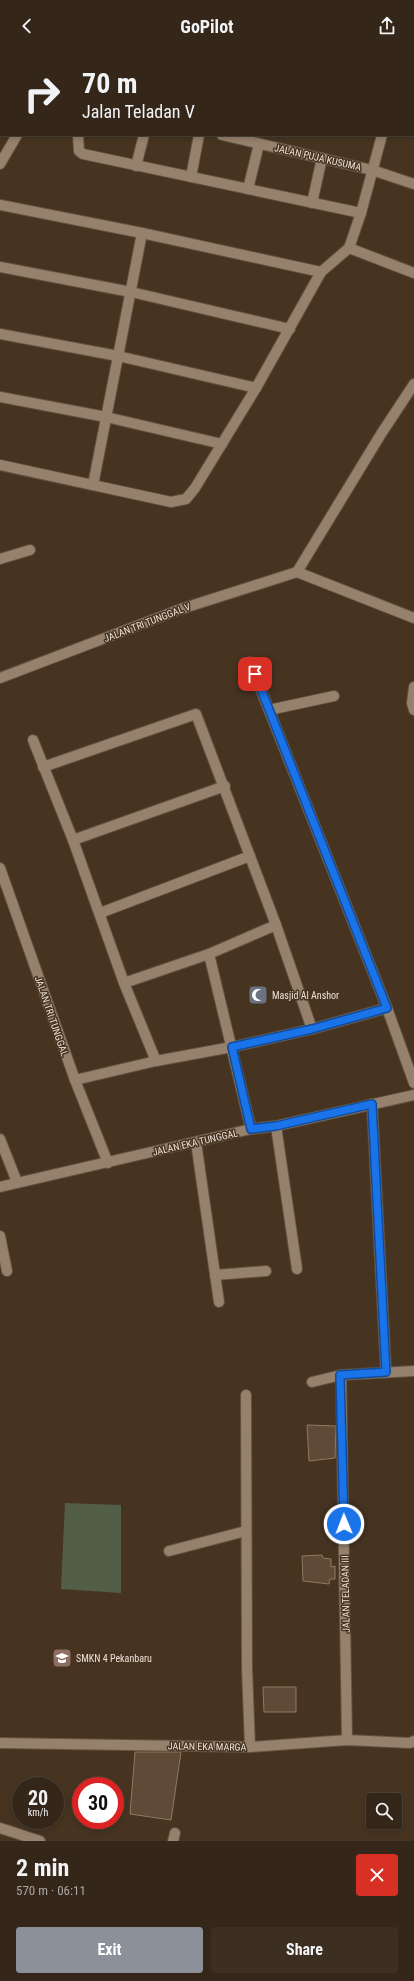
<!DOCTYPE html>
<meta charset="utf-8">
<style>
:root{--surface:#342719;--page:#3c2f22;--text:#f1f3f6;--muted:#a9a5a2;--line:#4e4438;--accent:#8c9099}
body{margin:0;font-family:"Roboto Condensed",sans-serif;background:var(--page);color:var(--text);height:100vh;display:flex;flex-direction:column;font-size:15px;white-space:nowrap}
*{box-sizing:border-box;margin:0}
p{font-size:13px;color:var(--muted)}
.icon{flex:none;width:22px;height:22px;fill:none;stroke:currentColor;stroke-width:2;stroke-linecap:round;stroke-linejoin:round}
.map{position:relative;height:1789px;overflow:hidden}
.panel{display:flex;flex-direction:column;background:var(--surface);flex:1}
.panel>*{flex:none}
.top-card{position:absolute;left:0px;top:0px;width:414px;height:84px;box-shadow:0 2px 6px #0003,0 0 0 1px var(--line);background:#342719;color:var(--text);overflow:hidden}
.buttons{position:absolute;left:366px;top:1741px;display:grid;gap:8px}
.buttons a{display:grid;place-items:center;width:36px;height:36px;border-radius:4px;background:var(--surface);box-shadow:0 2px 6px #0003,0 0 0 1px var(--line);font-size:20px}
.speed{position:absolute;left:12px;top:1725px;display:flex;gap:8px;font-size:20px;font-weight:700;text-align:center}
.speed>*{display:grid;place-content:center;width:52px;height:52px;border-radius:50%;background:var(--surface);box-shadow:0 2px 6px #0003,0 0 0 1px var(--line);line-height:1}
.speed small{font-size:10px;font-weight:400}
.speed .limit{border:6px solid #d22;background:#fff;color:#111}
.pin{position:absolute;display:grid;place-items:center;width:34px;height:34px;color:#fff;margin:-17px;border-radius:8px;box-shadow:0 2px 6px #0006}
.me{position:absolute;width:44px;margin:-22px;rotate:359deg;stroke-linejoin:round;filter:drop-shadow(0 0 3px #0008)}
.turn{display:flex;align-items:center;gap:14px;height:84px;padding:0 16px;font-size:18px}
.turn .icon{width:52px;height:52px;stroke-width:2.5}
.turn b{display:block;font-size:28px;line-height:34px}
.round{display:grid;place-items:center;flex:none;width:42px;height:42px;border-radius:4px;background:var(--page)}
.head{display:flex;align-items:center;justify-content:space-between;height:68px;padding:0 16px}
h1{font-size:24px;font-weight:700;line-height:30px}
.primary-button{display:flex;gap:8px;margin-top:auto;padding:8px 16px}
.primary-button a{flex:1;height:46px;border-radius:4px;background:var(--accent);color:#fff;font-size:16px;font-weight:700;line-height:46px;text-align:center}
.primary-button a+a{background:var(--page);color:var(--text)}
header{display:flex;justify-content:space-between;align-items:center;height:52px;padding:0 16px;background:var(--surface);font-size:18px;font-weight:700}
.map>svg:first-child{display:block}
.green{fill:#525e46}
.building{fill:#5e4a36;stroke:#8e7964}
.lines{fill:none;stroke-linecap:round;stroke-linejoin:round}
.minor-casing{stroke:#625242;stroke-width:12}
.minor{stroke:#96816c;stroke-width:10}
.route-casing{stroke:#114b97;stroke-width:10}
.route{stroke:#1a73e8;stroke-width:7}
.labels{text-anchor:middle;stroke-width:3;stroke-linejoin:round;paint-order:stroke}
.street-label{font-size:10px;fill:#ece0d5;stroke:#463421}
.poi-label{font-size:10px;fill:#ece0d5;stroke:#463421;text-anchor:start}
</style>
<header><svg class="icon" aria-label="back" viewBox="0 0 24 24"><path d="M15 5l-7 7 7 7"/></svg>GoPilot<svg class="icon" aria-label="share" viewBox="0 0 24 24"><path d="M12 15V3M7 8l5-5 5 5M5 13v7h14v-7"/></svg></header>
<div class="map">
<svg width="414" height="1789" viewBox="0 0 414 1789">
<rect width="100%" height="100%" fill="#463421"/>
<path class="green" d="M65 1451 121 1453V1541L61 1537Z"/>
<g class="building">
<path d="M92 0H136L91 1Z"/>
<path d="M307 1373 336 1374 335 1406 309 1409Z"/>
<path d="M322 1503 323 1506 331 1507V1515L335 1514V1527H330L329 1532 303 1529 302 1504Z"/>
<path d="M263 1635H296V1660H264Z"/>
<path d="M135 1700H181L171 1768 130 1762Z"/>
</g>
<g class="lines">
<defs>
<g id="minor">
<path d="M63 1V0"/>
<path d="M405 1 406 0"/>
<path d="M0 31H1"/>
<path d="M78 83 79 99 83 102 361 161 382 83"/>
<path d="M222 83 372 118 414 132"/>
<path d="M0 112 17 83"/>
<path d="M136 114 144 83"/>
<path d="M191 125 199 83"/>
<path d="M248 137 259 92"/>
<path d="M312 151 322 106"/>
<path d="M0 153 142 181 321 220"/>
<path d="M349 196 361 161"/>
<path d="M0 215 131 240 290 277"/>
<path d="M0 282 118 304 256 336"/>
<path d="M414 332 381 382 297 520 414 566"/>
<path d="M0 345 106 365 222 392"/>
<path d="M0 413 171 450 186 447 195 436 256 336 321 220 349 196 414 221"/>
<path d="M93 433 142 181"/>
<path d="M0 507 30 498"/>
<path d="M250 610 387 956 414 1031"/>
<path d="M0 626 181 557 297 520"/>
<path d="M414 635 412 651 414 658"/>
<path d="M269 658 334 644"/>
<path d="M33 688 73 788 124 931 156 1009"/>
<path d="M43 715 196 662 276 873 312 977"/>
<path d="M73 788 225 734"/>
<path d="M0 816 75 1028 108 1111"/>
<path d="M100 861 250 804"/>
<path d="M209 902 251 1077"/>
<path d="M124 931 209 902 276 873"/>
<path d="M75 1028 156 1009 232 995 312 977 387 956"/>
<path d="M372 1052 386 1320"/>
<path d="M276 1074 297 1217"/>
<path d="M0 1087 17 1130"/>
<path d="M196 1090 219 1250"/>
<path d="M0 1135 251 1077 276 1074 414 1043"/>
<path d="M0 1184 7 1219"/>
<path d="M215 1223 266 1219"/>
<path d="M341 1323 347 1688"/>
<path d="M312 1330 341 1323 414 1319"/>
<path d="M246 1343 247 1616 250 1695"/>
<path d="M169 1499 246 1479"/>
<path d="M0 1691 250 1695 347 1688 410 1691 414 1689"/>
<path d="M0 1776 40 1789"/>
<path d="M173 1789 175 1781"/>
</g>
</defs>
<use href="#minor" class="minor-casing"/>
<use href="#minor" class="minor"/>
</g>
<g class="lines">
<defs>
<path id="route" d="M255 622 387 956 312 977 232 995 251 1077 276 1074 372 1052 386 1320 340 1323 344 1472"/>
</defs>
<use href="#route" class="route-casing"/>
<use href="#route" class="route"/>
</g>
<defs>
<symbol id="mosque-square" viewBox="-11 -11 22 22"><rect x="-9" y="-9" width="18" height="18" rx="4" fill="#6b7280" stroke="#463421"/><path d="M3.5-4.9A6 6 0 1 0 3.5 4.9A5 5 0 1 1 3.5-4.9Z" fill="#fff"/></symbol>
<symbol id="school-square" viewBox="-11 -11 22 22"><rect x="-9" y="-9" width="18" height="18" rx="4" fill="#8d6e63" stroke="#463421"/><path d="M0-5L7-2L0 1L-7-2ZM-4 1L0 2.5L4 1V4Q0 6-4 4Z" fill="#fff"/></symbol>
</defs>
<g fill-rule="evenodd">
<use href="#mosque-square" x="247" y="932" width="22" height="22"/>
<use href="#school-square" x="51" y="1595" width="22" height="22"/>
</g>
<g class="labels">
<g class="street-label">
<text transform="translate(318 105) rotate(13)" y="4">JALAN PUJA KUSUMA</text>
<text transform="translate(147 570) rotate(-21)" y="4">JALAN TRI TUNGGAL V</text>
<text transform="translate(52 964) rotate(71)" y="4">JALAN TRI TUNGGAL</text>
<text transform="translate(195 1090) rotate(-13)" y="4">JALAN EKA TUNGGAL</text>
<text transform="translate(345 1542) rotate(-91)" y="4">JALAN TELADAN III</text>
<text transform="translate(207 1694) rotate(1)" y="4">JALAN EKA MARGA</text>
</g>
<g class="poi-label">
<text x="272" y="947">Masjid Al Anshor</text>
<text x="76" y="1610">SMKN 4 Pekanbaru</text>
</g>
</g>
</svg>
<div class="buttons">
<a><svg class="icon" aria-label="search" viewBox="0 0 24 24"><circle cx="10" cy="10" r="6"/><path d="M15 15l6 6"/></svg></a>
</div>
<div class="speed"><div>20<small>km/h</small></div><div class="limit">30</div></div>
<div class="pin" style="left:255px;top:622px;background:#d93025"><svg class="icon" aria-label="arrive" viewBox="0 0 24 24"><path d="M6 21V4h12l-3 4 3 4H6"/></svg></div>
<svg class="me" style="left:344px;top:1472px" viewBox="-20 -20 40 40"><circle r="17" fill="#1a73e8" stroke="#fff" stroke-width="3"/><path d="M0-11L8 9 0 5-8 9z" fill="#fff"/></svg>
<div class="top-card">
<div class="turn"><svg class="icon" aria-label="right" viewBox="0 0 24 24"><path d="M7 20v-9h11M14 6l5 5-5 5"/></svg><div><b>70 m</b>Jalan Teladan V</div></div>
</div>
</div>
<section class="panel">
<div class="head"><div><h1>2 min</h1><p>570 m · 06:11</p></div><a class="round" style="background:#d93025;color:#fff"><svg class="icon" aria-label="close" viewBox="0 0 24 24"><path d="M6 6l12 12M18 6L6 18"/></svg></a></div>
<div class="primary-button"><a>Exit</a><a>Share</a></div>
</section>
